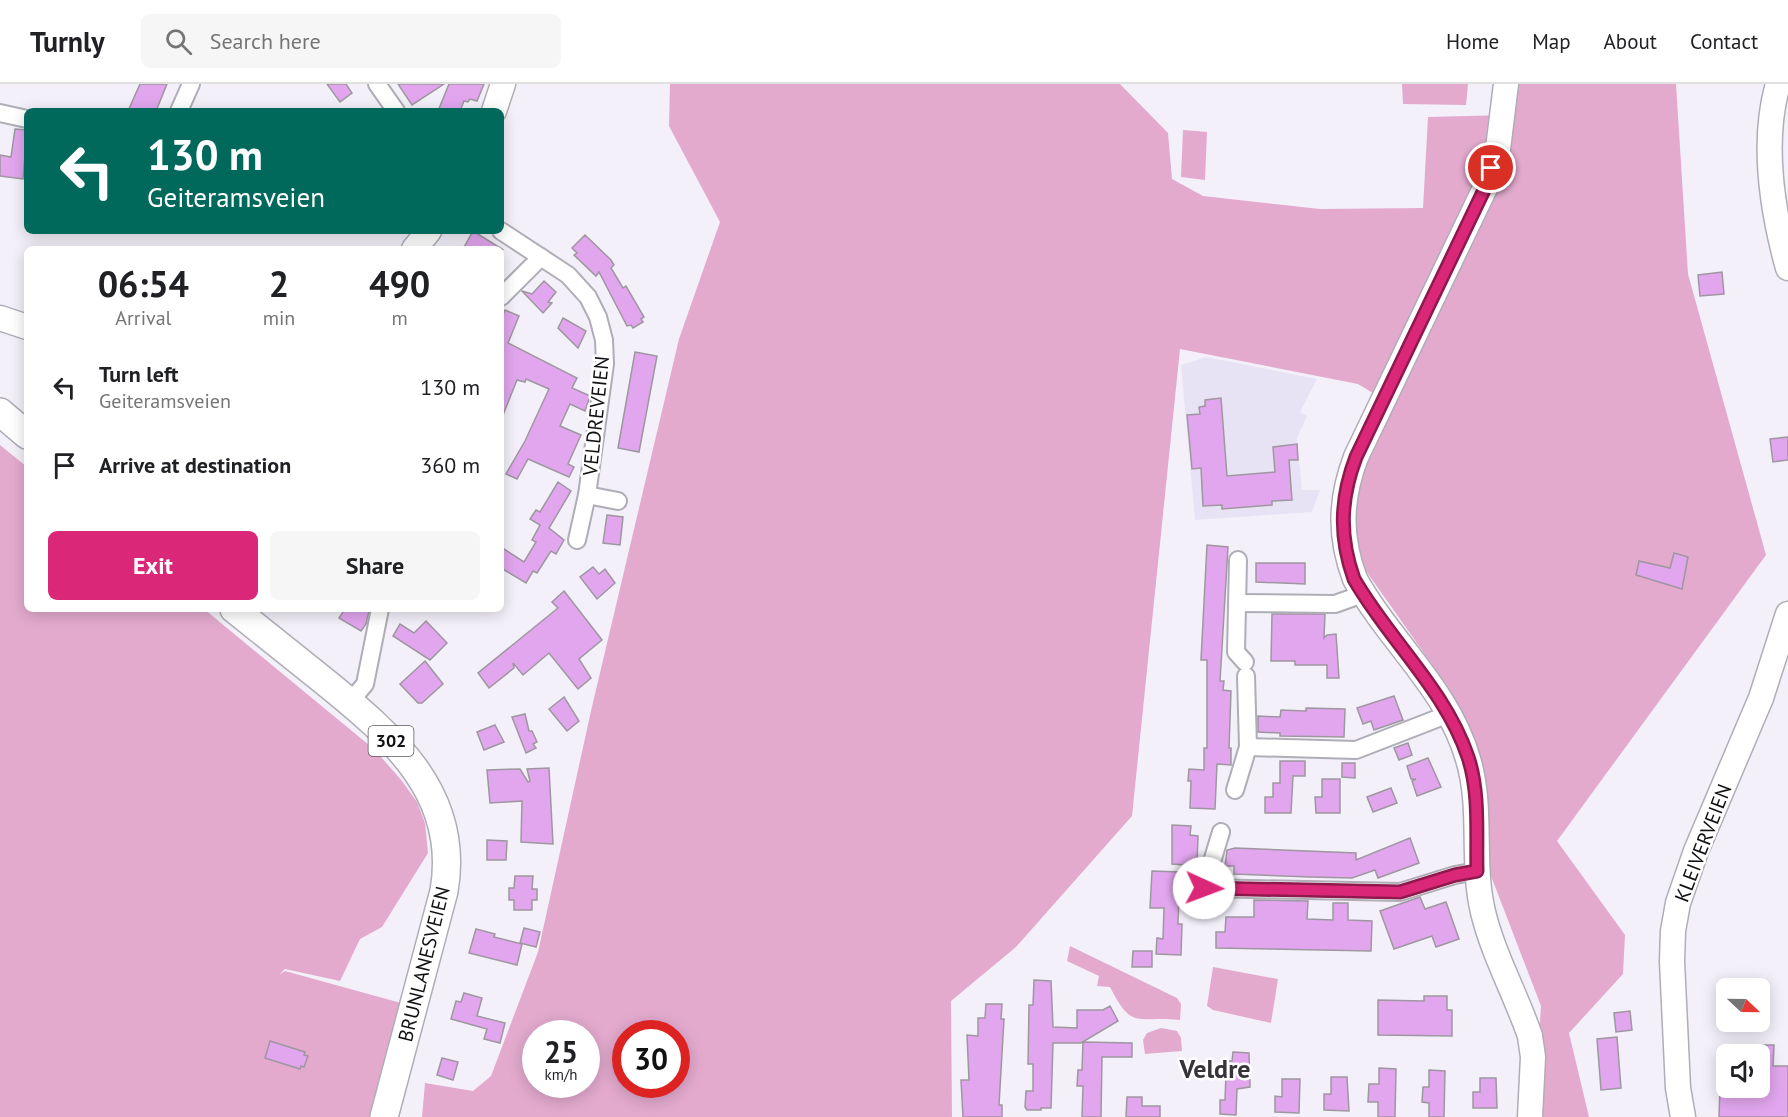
<!DOCTYPE html>
<style>
:root{--surface:#fff;--page:#f6f6f6;--text:#202124;--muted:#757577;--line:#e0e0e0;--accent:#db2777}
body{margin:0;font-family:"PT Sans",sans-serif;background:var(--page);color:var(--text);height:100vh;display:flex;flex-direction:column;font-size:22px;white-space:nowrap}
*{box-sizing:border-box;margin:0}
p{font-size:20px;color:var(--muted)}
.icon{flex:none;width:33px;height:33px;fill:none;stroke:currentColor;stroke-width:2;stroke-linecap:round;stroke-linejoin:round}
.map{position:relative;flex:1;overflow:hidden}
.details{position:absolute;left:24px;top:162px;width:480px;height:366px;display:flex;flex-direction:column;background:var(--surface);border-radius:9px;box-shadow:0 3px 15px #0003}
.details>*{flex:none}
.top-card{position:absolute;left:24px;top:24px;width:480px;height:126px;border-radius:9px;box-shadow:0 3px 15px #0003;background:#00695c;color:#fff;overflow:hidden}
.needle{width:39px;rotate:112deg}
.controls{position:absolute;left:1716px;top:894px;display:grid;gap:12px}
.controls a{display:grid;place-items:center;width:54px;height:54px;border-radius:9px;background:var(--surface);box-shadow:0 3px 15px #0003;font-size:30px}
.speed{position:absolute;left:522px;top:936px;display:flex;gap:12px;font-size:30px;font-weight:700;text-align:center}
.speed>*{display:grid;place-content:center;width:78px;height:78px;border-radius:50%;background:var(--surface);box-shadow:0 3px 15px #0003;line-height:1}
.speed small{font-size:15px;font-weight:400}
.speed .limit{border:9px solid #d22;background:#fff;color:#111}
.pin{position:absolute;display:grid;place-items:center;width:51px;height:51px;color:#fff;margin:-26px;border:3px solid #fff;border-radius:50%;box-shadow:0 2px 6px #0007}
.me{position:absolute;width:66px;margin:-33px;rotate:92deg;stroke-linejoin:round;filter:drop-shadow(0 0 4px #0008)}
.turn{display:flex;align-items:center;gap:21px;height:126px;padding:0 24px;font-size:27px}
.turn .icon{width:78px;height:78px;stroke-width:2.5}
.turn b{display:block;font-size:42px;line-height:51px}
.eta{display:flex;justify-content:space-evenly;align-items:center;height:102px;text-align:center}
.eta b{font-size:36px;font-weight:700;line-height:42px}
.button{display:flex;gap:12px;margin-top:auto;padding:12px 24px}
.button a{flex:1;height:69px;border-radius:9px;background:var(--accent);color:#fff;font-size:24px;font-weight:700;line-height:69px;text-align:center}
.button a+a{background:var(--page);color:var(--text)}
ul{padding:0;list-style:none}
li{display:flex;align-items:center;gap:18px;height:78px;padding:0 24px}
li div{flex:1}
li b{display:block;font-size:22px}
li em{font-style:normal}
header{display:flex;align-items:center;gap:36px;box-sizing:border-box;height:84px;padding:0 30px;background:var(--surface);border-bottom:2px solid var(--line)}
header strong{font-size:28px}
nav{display:flex;gap:33px;margin-inline-start:auto;font-size:21px}
.search{width:420px;height:54px;background:var(--page);display:flex;align-items:center;gap:15px;box-sizing:border-box;padding:0 21px;border-radius:9px;color:var(--muted);font-size:22px}
.map>svg:first-child{display:block}
.built{fill:#e8e3f4}
.green{fill:#e3aace;fill-rule:evenodd}
.building{fill:#e2a6ef;stroke:#9e979f;stroke-width:1.5}
.lines{fill:none;stroke-linecap:round;stroke-linejoin:round}
.street-casing{stroke:#afadb6;stroke-width:20}
.secondary-casing{stroke:#afadb6;stroke-width:27}
.primary-casing{stroke:#afadb6;stroke-width:30}
.street{stroke:#fff;stroke-width:16}
.secondary{stroke:#fff;stroke-width:24}
.primary{stroke:#fff;stroke-width:27}
.route-casing{stroke:#8e194d;stroke-width:15}
.route{stroke:#db2777;stroke-width:10}
.labels{text-anchor:middle;stroke-width:5;stroke-linejoin:round;paint-order:stroke}
.shield{fill:#fff;stroke:#58585a;stroke-width:1.5}
.shield-label{font-size:18px;font-weight:bold;fill:#111013}
.street-label{font-size:20px;fill:#111013;stroke:#fff}
.district-label{font-size:26px;font-weight:bold;fill:#36333b;stroke:#fff}
</style>
<header>
<strong>Turnly</strong>
<div class="search"><svg class="icon" aria-label="search" viewBox="0 0 24 24"><circle cx="10" cy="10" r="6"/><path d="M15 15l6 6"/></svg>Search here</div>
<nav><a>Home</a><a>Map</a><a>About</a><a>Contact</a></nav>
</header>
<div class="map">
<svg width="1788" height="1033" viewBox="0 0 1788 1033">
<rect width="100%" height="100%" fill="#f3f0fa"/>
<path class="built" d="M1206 273 1317 295 1300 328 1307 332 1297 354 1302 406H1320L1312 428 1195 436 1181 281Z"/>
<g class="green">
<path d="M670 0H1120L1168 49 1172 95 1203 112 1320 125 1423 124 1428 33 1507 31 1509 0H1676L1688 190 1766 471 1557 757 1625 851 1623 890 1569 949 1589 1033H1534L1541 922 1491 792 1450 606 1359 477 1354 407 1386 317 1358 300 1180 265 1132 732 1016 863 951 917 952 1033H422L425 999 473 1007 491 992 538 868 591 627 679 255 720 138 669 42ZM536 950H586V1000H536ZM626 950H676V1000H626Z"/>
<path d="M1402 0H1468L1466 21 1403 20Z"/>
<path d="M1183 46 1207 48 1205 96 1181 93Z"/>
<path d="M0 361 27 383V525H204L375 666 402 697 417 718 425 739 428 769 382 843 360 855 340 897 285 885 279 891 285 887 401 919 372 1033H0Z"/>
<path d="M1070 862 1177 914 1181 920 1180 936C1137 931 1133 948 1110 903L1097 902 1099 892 1067 877Z"/>
<path d="M1213 883 1278 895 1271 939 1213 926 1207 922Z"/>
<path d="M1161 944 1177 947 1181 954 1182 967 1145 970 1143 956 1147 949Z"/>
</g>
<g class="building">
<path d="M140 0H167L156 27H128Z"/>
<path d="M327 0H346L352 9 340 18Z"/>
<path d="M398 0H444L412 21Z"/>
<path d="M449 0H484L477 17 470 15 468 18 464 17 460 27H438Z"/>
<path d="M15 45 27 46 23 95 0 92V71L11 73Z"/>
<path d="M473 147 502 165H463Z"/>
<path d="M585 151 611 176 614 181 611 184 623 204 626 202 644 233 641 235 643 238 633 244 631 241 627 242 599 188 596 192 574 171 577 169 572 164Z"/>
<path d="M1722 188 1724 210 1700 212 1698 191Z"/>
<path d="M544 197 556 208 548 218 552 219 543 229 522 207 532 210Z"/>
<path d="M505 226 519 232 508 259 577 294 572 304 590 312 585 327 570 320 560 342 581 351 568 380 574 383 569 393 528 375 517 395 506 390 525 357 549 305 526 295 525 298 517 296 501 336V235Z"/>
<path d="M563 234 586 247 578 264 558 244Z"/>
<path d="M635 268 657 272 639 368 618 364Z"/>
<path d="M1221 314 1227 392 1275 388 1273 363 1297 360 1298 376H1289L1292 416 1272 417V421L1222 425V421L1203 422 1201 384 1192 385 1187 331 1200 330 1199 323 1205 322V316Z"/>
<path d="M1788 353V376L1773 378 1770 355Z"/>
<path d="M558 398 571 407 549 444 564 456 556 470 551 467 537 489 533 487 526 499 501 484V463L524 478 536 458 532 456 540 441 530 435 536 426 540 428Z"/>
<path d="M607 431 623 433 620 461 603 459Z"/>
<path d="M1207 461 1228 463 1220 597H1224L1223 606 1231 607 1229 664H1231V681L1217 680 1215 725 1190 724 1191 697H1188L1189 685 1204 686V664H1207V576H1201Z"/>
<path d="M1674 469 1688 473 1682 505 1636 491 1639 477 1670 484Z"/>
<path d="M1256 479H1305V500L1256 498Z"/>
<path d="M593 483 599 490 605 485 615 499 597 515 580 493Z"/>
<path d="M564 507 602 556 579 575 591 594 578 605 549 569 523 591 513 579 514 584 489 604 478 589 558 524 552 518Z"/>
<path d="M345 525 369 527 366 540 361 547 339 534Z"/>
<path d="M1272 530H1325L1324 554 1327 551 1336 550 1339 594H1327V581H1295V577H1271Z"/>
<path d="M426 537 447 559 430 576 393 552 400 540 414 549Z"/>
<path d="M425 577 443 600 422 619H418L400 600Z"/>
<path d="M1394 612 1403 636 1374 646 1371 637 1363 640 1357 624Z"/>
<path d="M564 613 579 637 567 647 549 625Z"/>
<path d="M1306 624 1345 625 1344 653 1280 652V649L1258 648V632L1280 633 1281 626 1306 627Z"/>
<path d="M525 630 529 647H532L537 658 533 660 536 664 526 669 512 633Z"/>
<path d="M495 641 504 658 484 666 477 648Z"/>
<path d="M1408 659 1412 671 1399 676 1394 664Z"/>
<path d="M1428 674 1441 703 1417 712 1412 697 1416 695H1411L1407 682Z"/>
<path d="M1280 677H1305V692H1293L1291 729H1265V713H1273V699H1280Z"/>
<path d="M1342 679H1355V694L1342 693Z"/>
<path d="M549 684 553 760 521 758 522 717 490 719 487 686 520 685 528 698 530 697 527 685Z"/>
<path d="M1322 695H1340V729H1316L1315 713H1322Z"/>
<path d="M1391 704 1397 719 1373 728 1367 713Z"/>
<path d="M1172 741 1191 742 1190 751 1198 752 1197 782 1172 780Z"/>
<path d="M1410 754 1419 779 1378 794 1375 786 1352 794 1310 793 1234 790V782H1225L1227 766 1235 764 1356 769V776Z"/>
<path d="M487 756 507 757 506 776H487Z"/>
<path d="M1152 787 1180 788 1178 840H1182L1181 871 1156 870 1157 854 1163 855 1164 824H1150Z"/>
<path d="M515 792H533L532 805H537V816H532V826H514V816H509V804H514Z"/>
<path d="M1420 813 1425 825 1446 818 1459 855 1436 863 1432 852 1394 865 1380 827Z"/>
<path d="M1254 816 1308 817 1307 835 1333 836V819H1348V836L1372 837 1371 867 1216 864V848H1225L1226 833H1254Z"/>
<path d="M524 844 540 848 536 863 520 859Z"/>
<path d="M476 845 495 850 494 853 522 860 517 881 469 869Z"/>
<path d="M1133 867H1152V883H1132Z"/>
<path d="M1034 896 1051 897 1053 943 1077 944V926H1103L1110 922 1118 937 1081 959H1053L1051 1024H1041V1026H1027L1025 1023 1026 1007H1033V980H1028L1029 921H1033Z"/>
<path d="M464 909 482 914 477 932 505 939 500 959 484 955 487 945 451 935 456 917 461 918Z"/>
<path d="M1424 912H1447V926H1452V952L1378 951V916L1424 917Z"/>
<path d="M986 920H1002L1001 935H1004L999 1021H1002V1033H963L961 996H969L967 951 978 952V934H985Z"/>
<path d="M1630 927 1632 946 1616 948 1614 929Z"/>
<path d="M1617 953 1621 1004 1601 1006 1597 955Z"/>
<path d="M270 957 305 968 304 971 308 972 304 983 301 982 300 985 265 974Z"/>
<path d="M1083 958 1132 959V973H1102L1101 1033H1082L1083 1002H1077L1078 986H1082Z"/>
<path d="M1760 961H1774L1773 982H1788V1033H1719L1720 1004H1760Z"/>
<path d="M1233 968 1249 969 1250 1003 1237 1005 1236 1031 1220 1030V1016H1225L1226 989H1223V977H1232Z"/>
<path d="M442 974 458 978 453 996 437 991Z"/>
<path d="M1379 984 1396 985 1395 1033H1378V1018H1368L1369 1000H1379Z"/>
<path d="M1429 986 1445 987 1444 1033H1429V1019L1422 1018 1423 1003H1429Z"/>
<path d="M1331 993H1347L1349 1027 1324 1026V1010H1331Z"/>
<path d="M1480 994H1496L1497 1024H1473V1008H1480Z"/>
<path d="M1282 995H1300L1299 1029 1275 1028V1012L1282 1013Z"/>
<path d="M1127 1013H1142V1022H1160V1033H1126Z"/>
</g>
<g class="lines">
<defs>
<g id="street">
<path d="M377 0 396 27"/>
<path d="M179 27 191 0"/>
<path d="M0 29 27 35"/>
<path d="M501 147 568 191 588 213 598 233 604 256 605 280 587 411 577 456"/>
<path d="M501 213 541 173"/>
<path d="M587 411 618 417"/>
<path d="M1238 476 1236 568 1245 578"/>
<path d="M1237 519 1335 520 1363 510"/>
<path d="M350 618 365 600 380 525"/>
<path d="M1248 663 1356 666 1449 630"/>
<path d="M1235 706 1248 663 1246 592"/>
<path d="M1221 748 1204 804 1400 808 1455 791 1477 787"/>
</g>
<g id="secondary">
<path d="M1506 0 1498 65 1485 104 1356 373C1340 415 1339 453 1355 495 1389 557 1448 605 1468 675 1483 724 1471 778 1483 828 1493 870 1516 911 1530 952L1533 973 1530 1033"/>
<path d="M1778 0C1761 59 1772 126 1788 184"/>
<path d="M494 27 503 0"/>
<path d="M414 165 429 147"/>
<path d="M0 234 27 243"/>
<path d="M1683 1033 1678 1004 1672 877 1673 847 1678 819 1696 767 1761 614 1788 530"/>
</g>
<g id="primary">
<path d="M0 328 27 351"/>
<path d="M234 525C264 549 294 573 324 597 392 652 461 710 444 807L384 1033"/>
</g>
</defs>
<use href="#street" class="street-casing"/>
<use href="#secondary" class="secondary-casing"/>
<use href="#primary" class="primary-casing"/>
<use href="#street" class="street"/>
<use href="#secondary" class="secondary"/>
<use href="#primary" class="primary"/>
</g>
<g class="lines">
<defs>
<path id="route" d="M1204 804 1400 808 1455 791 1477 787C1476 750 1480 709 1468 673 1445 605 1389 556 1354 495 1339 453 1340 415 1356 373L1485 104 1491 84"/>
</defs>
<use href="#route" class="route-casing"/>
<use href="#route" class="route"/>
</g>
<g class="labels">
<rect class="shield" x="368.5" y="642" width="45" height="30" rx="4.5"/>
<g class="shield-label">
<text x="391" y="663">302</text>
</g>
<g class="street-label">
<text transform="translate(596 332) rotate(-84)" y="7">VELDREVEIEN</text>
<text transform="translate(1703 759) rotate(-69)" y="7">KLEIVERVEIEN</text>
<text transform="translate(424 880) rotate(-76)" y="7">BRUNLANESVEIEN</text>
</g>
<g class="district-label">
<text x="1215" y="994">Veldre</text>
</g>
</g>
</svg>
<div class="controls">
<a><svg class="needle" viewBox="-14 -14 28 28"><path d="M0-13l5 13h-10z" fill="#e53935"/><path d="M0 13l5-13h-10z" fill="#757577"/></svg></a>
<a><svg class="icon" aria-label="sound" viewBox="0 0 24 24"><path d="M4 9h4l5-4v14l-5-4H4zM17 9q2 3 0 6"/></svg></a>
</div>
<div class="speed"><div>25<small>km/h</small></div><div class="limit">30</div></div>
<div class="pin" style="left:1491px;top:84px;background:#d93025"><svg class="icon" aria-label="arrive" viewBox="0 0 24 24"><path d="M6 21V4h12l-3 4 3 4H6"/></svg></div>
<svg class="me" style="left:1204px;top:804px" viewBox="-20 -20 40 40"><circle r="19" fill="#fff"/><path d="M0-13L10 11 0 6-10 11z" fill="#db2777"/></svg>
<div class="top-card">
<div class="turn"><svg class="icon" aria-label="left" viewBox="0 0 24 24"><path d="M17 20v-9H6M10 6l-5 5 5 5"/></svg><div><b>130 m</b>Geiteramsveien</div></div>
</div>
<section class="details">
<div class="eta">
<div><b>06:54</b><p>Arrival</p></div>
<div><b>2</b><p>min</p></div>
<div><b>490</b><p>m</p></div>
</div>
<ul>
<li><svg class="icon" aria-label="left" viewBox="0 0 24 24"><path d="M17 20v-9H6M10 6l-5 5 5 5"/></svg><div><b>Turn left</b><p>Geiteramsveien</p></div><em>130 m</em></li>
<li><svg class="icon" aria-label="arrive" viewBox="0 0 24 24"><path d="M6 21V4h12l-3 4 3 4H6"/></svg><div><b>Arrive at destination</b></div><em>360 m</em></li>
</ul>
<div class="button"><a>Exit</a><a>Share</a></div>
</section>
</div>
